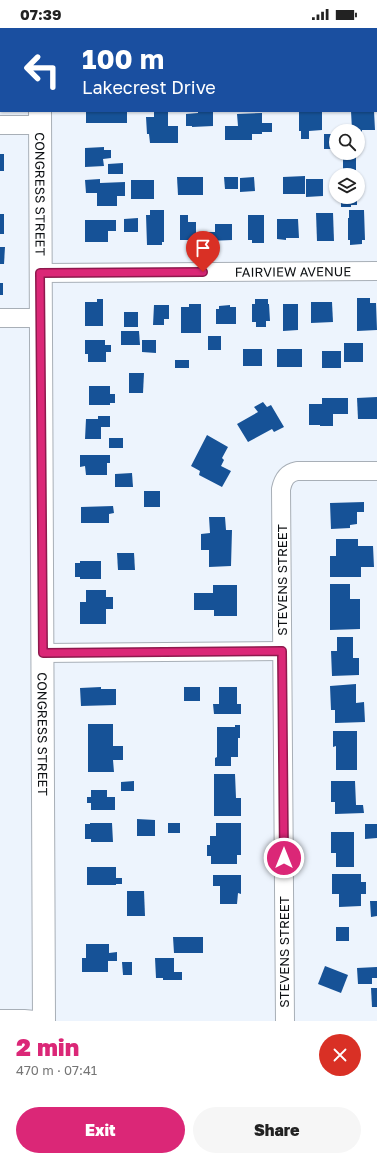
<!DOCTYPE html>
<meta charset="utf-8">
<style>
:root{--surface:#fff;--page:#f6f6f6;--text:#222;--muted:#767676;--accent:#db2777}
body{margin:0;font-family:"Golos Text",sans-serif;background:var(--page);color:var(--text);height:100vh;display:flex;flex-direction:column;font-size:15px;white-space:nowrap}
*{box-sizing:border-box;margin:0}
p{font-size:13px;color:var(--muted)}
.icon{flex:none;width:22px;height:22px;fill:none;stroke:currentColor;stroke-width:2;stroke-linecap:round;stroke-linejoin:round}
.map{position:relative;height:993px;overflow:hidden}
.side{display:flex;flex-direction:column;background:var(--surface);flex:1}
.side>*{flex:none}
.banner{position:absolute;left:0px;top:0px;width:377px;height:84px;box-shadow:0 1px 3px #0004;background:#1a4fa0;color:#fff;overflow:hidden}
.buttons{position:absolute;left:329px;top:96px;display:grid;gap:8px}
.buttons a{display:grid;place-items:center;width:36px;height:36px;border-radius:50%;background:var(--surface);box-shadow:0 1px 3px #0004;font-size:20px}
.pin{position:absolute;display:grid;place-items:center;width:34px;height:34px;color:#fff;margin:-41px -17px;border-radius:50% 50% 50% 0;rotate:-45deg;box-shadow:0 0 4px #0007}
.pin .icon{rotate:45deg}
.me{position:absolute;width:44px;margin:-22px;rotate:0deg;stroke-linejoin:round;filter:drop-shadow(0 0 3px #0008)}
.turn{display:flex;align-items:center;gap:14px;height:84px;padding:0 16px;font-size:18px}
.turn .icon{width:52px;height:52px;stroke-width:2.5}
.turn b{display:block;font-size:28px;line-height:34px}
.round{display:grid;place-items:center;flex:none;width:42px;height:42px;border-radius:21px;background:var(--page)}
.headline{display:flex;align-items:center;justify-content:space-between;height:68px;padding:0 16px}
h1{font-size:24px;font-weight:800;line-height:30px;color:var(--accent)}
.action{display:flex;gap:8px;margin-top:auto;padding:8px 16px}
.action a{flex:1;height:46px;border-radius:24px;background:var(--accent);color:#fff;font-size:16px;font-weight:800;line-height:46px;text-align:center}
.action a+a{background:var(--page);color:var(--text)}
.status{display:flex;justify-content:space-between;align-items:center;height:28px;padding:0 20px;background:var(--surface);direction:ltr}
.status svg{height:11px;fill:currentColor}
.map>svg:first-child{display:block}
.building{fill:#165297}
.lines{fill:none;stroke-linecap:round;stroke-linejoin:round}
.street-casing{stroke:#a8afb7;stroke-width:20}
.secondary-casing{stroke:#a8afb7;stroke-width:24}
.street{stroke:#fff;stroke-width:18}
.secondary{stroke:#fff;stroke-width:22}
.route-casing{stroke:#8e194d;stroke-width:10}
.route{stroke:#db2777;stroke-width:7}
.labels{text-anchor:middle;stroke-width:4;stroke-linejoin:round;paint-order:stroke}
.street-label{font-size:13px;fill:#0d1013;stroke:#fff}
</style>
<div class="status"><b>07:39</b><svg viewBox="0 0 49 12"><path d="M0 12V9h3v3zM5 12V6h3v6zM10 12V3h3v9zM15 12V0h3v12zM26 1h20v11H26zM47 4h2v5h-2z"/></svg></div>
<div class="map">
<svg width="377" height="993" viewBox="0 0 377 993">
<rect width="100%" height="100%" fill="#edf4fd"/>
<g class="building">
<path d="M89 83H127V95H86V84H89Z"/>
<path d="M154 83H168V98H178V115H150L149 106H147L146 89H154Z"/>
<path d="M198 83H213V98L192 99V98H186V86L198 85Z"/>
<path d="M299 83H322V102L309 103V111H301V103H299Z"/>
<path d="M351 83H374L375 102H362V108L358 109V103L352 102Z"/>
<path d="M262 85V95H272V104H262V106H252V112H225V98H238L237 86Z"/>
<rect x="324" y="106" width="12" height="15"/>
<path d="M104 119V122H111V130L103 131 104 138 85 139V120Z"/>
<path d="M341 125H356V142H343V131H341Z"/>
<rect x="0" y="126" width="4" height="17"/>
<path d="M123 135V146H108V136Z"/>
<path d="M305 148V166H283V149Z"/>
<path d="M177 149H203V167H178Z"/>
<path d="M224 149H238V161H225Z"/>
<path d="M254 149 255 163 240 164V150Z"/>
<path d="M100 151V155L125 154V168H117V178H97V165H86L85 152Z"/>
<path d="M306 151H323V168L306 169Z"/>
<rect x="131" y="152" width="23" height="19"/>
<path d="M341 169H357V177H351V179H341Z"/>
<path d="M150 182H164V214H162V217H147L146 187H150Z"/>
<path d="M349 182H364L365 212H362V216L350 217V212H348V190H349Z"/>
<path d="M316 185H333L334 213H317Z"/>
<rect x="0" y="186" width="4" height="20"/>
<path d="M180 187H188V194H196V212H180Z"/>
<path d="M248 187H264V215H252V212H248Z"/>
<path d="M138 190V204H124V191Z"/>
<path d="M277 191H298L299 210H286V212L277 211Z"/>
<path d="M85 192H116V203H108V214H85Z"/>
<path d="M215 196H232V212L209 213V204H215Z"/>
<path d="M0 219H5L4 236H0Z"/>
<rect x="0" y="255" width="3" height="12"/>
<path d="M357 270H370V275H376L377 302 357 303Z"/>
<path d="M97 271H103V298H85V274H97Z"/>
<path d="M255 271H268V276H269L270 293H266V299H256V294H252V276H255Z"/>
<path d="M311 274H332L333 294 311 295Z"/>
<path d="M189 276H201V305H181V279H189Z"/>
<path d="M283 276H298V302L283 303Z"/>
<path d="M154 277H169V291H164V297H153Z"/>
<path d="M230 277V279H236V296H216V281H219V278Z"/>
<rect x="124" y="284" width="14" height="15"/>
<path d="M121 303H139L140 317H121Z"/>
<rect x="208" y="308" width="13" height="14"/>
<path d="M85 312H105V317H111V324H106V334H88V326H85Z"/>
<path d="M142 312H156V325L142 324Z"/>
<rect x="344" y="315" width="19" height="19"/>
<rect x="243" y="321" width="19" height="17"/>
<rect x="277" y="321" width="25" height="18"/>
<rect x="322" y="323" width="19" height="17"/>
<rect x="175" y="332" width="14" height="8"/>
<path d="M129 345H144L143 365H129Z"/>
<path d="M89 358H110V366H115V375H110V377H89Z"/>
<path d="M377 369V391H358L357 370Z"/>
<path d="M322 370H348V386H333V398H320V397H309V376H322Z"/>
<path d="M263 374 267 379 271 377 284 399 274 404 272 401 248 414 237 396 258 384 254 379Z"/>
<path d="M98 388H110V399H101V411H85L86 391H98Z"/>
<path d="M207 407 228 419 222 430 224 432 221 438 231 443 222 459 199 447 200 443 191 438Z"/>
<rect x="109" y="410" width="14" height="10"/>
<path d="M80 427H110V435H107V447H86L85 438 80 439Z"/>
<path d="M132 445 133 459H115V446Z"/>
<rect x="144" y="463" width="16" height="16"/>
<path d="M364 474V484H357V496L350 497V500L331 501 330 475Z"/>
<path d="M113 478 114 485 109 486V495H81V479Z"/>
<path d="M209 489H225L226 502H232L231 538 209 539V522H201V506L210 505Z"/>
<path d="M336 511H358V518H373L374 539H361V549H330V528H336Z"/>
<path d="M117 525H134L135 542H118Z"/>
<path d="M80 533H101V551H80V549H75V535H80Z"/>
<path d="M330 556H350V571H360V601L330 602Z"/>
<path d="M213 557H237V588H214V582H194V565H213Z"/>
<path d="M86 562H106V569H113V581H106V596H80V574H86Z"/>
<path d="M337 609H353V630H359V647L332 648 331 623H337Z"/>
<path d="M356 656V675L364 674 365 694 335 695V682H331L330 658Z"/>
<path d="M101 659V661H116V677L81 678 80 660Z"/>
<rect x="184" y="659" width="16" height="14"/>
<path d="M219 659H237V676H241V686H214L213 676H219Z"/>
<path d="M88 696H113V718H123V732H113L114 744H88Z"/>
<path d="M235 697H240V710H238V729H231V738H215V730L217 729V699H235Z"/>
<path d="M333 703H357V742H336V718L333 719Z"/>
<path d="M214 746H235L236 770H241V788H214Z"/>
<path d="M134 753V763H121V754Z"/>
<path d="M331 753H355L356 777H363L364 785 335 786V774H331Z"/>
<path d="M91 762H107V769H115V782H91V775H87V769H91Z"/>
<path d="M137 791 155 792V808H137Z"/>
<path d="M90 795H112L113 814H91V811H85V796H90Z"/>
<rect x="168" y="795" width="12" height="10"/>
<path d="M216 795H241V827H237V836H211V828H207V817H210V808H216Z"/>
<path d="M365 796H377V810L365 811Z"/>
<path d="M331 804H354V839H336V825H331Z"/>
<path d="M87 839H116V850H122V856H116V857H87Z"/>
<path d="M332 846H361V854H366V866H361V878L339 879V866H332Z"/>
<path d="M213 847H241V866L238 865 237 876H220V858H213Z"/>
<path d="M127 863H144L145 888H127Z"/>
<path d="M370 873H377V888L371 889Z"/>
<rect x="336" y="899" width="13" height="14"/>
<path d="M173 909H203V925H174Z"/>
<path d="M86 916H109V925L117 924V933H108V944H82V930H86Z"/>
<path d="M155 930H174V944H182V952H163V950H156Z"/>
<path d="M122 934H132V947H123Z"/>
<path d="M325 938 348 947 341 965 318 956Z"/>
<path d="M377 939V950H372V956H358L357 940Z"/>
<path d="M371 960H377V979H372Z"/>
</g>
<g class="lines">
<defs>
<g id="street">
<path d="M240 0V1"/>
<path d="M376 2H377"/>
<path d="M376 40H377"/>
<path d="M0 97H40"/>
<path id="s1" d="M41 245 377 243"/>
<path d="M0 290H41"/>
<path d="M43 625 282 623"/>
<path d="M0 991H24L45 993"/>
<path d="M285 993 281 461C283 451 287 445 297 443H377"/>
</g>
<g id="secondary">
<path d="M40 0V1"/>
<path d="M0 25H1"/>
<path id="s2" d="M40 83 44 993"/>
</g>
</defs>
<use href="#street" class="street-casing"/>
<use href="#secondary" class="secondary-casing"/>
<use href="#street" class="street"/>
<use href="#secondary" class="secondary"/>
</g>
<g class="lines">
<defs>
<path id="route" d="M203 244 40 245 43 625 282 623 284 830"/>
</defs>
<use href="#route" class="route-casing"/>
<use href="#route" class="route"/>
</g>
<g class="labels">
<g class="street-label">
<text dy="5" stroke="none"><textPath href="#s2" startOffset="83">CONGRESS STREET</textPath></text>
<text dy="5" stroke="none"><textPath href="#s1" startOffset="252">FAIRVIEW AVENUE</textPath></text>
<text transform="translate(282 552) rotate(-90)" y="5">STEVENS STREET</text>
<text dy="5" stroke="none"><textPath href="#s2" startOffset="623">CONGRESS STREET</textPath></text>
<text transform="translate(284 924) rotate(-90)" y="5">STEVENS STREET</text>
</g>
</g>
</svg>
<div class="buttons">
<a><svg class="icon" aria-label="search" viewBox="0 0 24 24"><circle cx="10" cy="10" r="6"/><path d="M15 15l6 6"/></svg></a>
<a><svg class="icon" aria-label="layers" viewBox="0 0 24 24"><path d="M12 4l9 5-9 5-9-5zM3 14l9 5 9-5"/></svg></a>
</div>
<div class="pin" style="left:203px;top:244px;background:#d93025"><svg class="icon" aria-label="arrive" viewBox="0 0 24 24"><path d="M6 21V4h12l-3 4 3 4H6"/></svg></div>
<svg class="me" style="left:284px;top:830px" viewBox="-20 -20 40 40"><circle r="17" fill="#db2777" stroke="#fff" stroke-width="3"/><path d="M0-11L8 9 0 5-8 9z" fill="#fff"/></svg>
<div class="banner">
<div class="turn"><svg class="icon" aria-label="left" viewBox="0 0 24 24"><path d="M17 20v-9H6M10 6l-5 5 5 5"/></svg><div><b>100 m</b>Lakecrest Drive</div></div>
</div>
</div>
<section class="side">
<div class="headline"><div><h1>2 min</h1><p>470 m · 07:41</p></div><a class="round" style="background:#d93025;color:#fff"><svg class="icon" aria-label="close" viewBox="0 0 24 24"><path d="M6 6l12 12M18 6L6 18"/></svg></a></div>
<div class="action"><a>Exit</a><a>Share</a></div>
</section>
